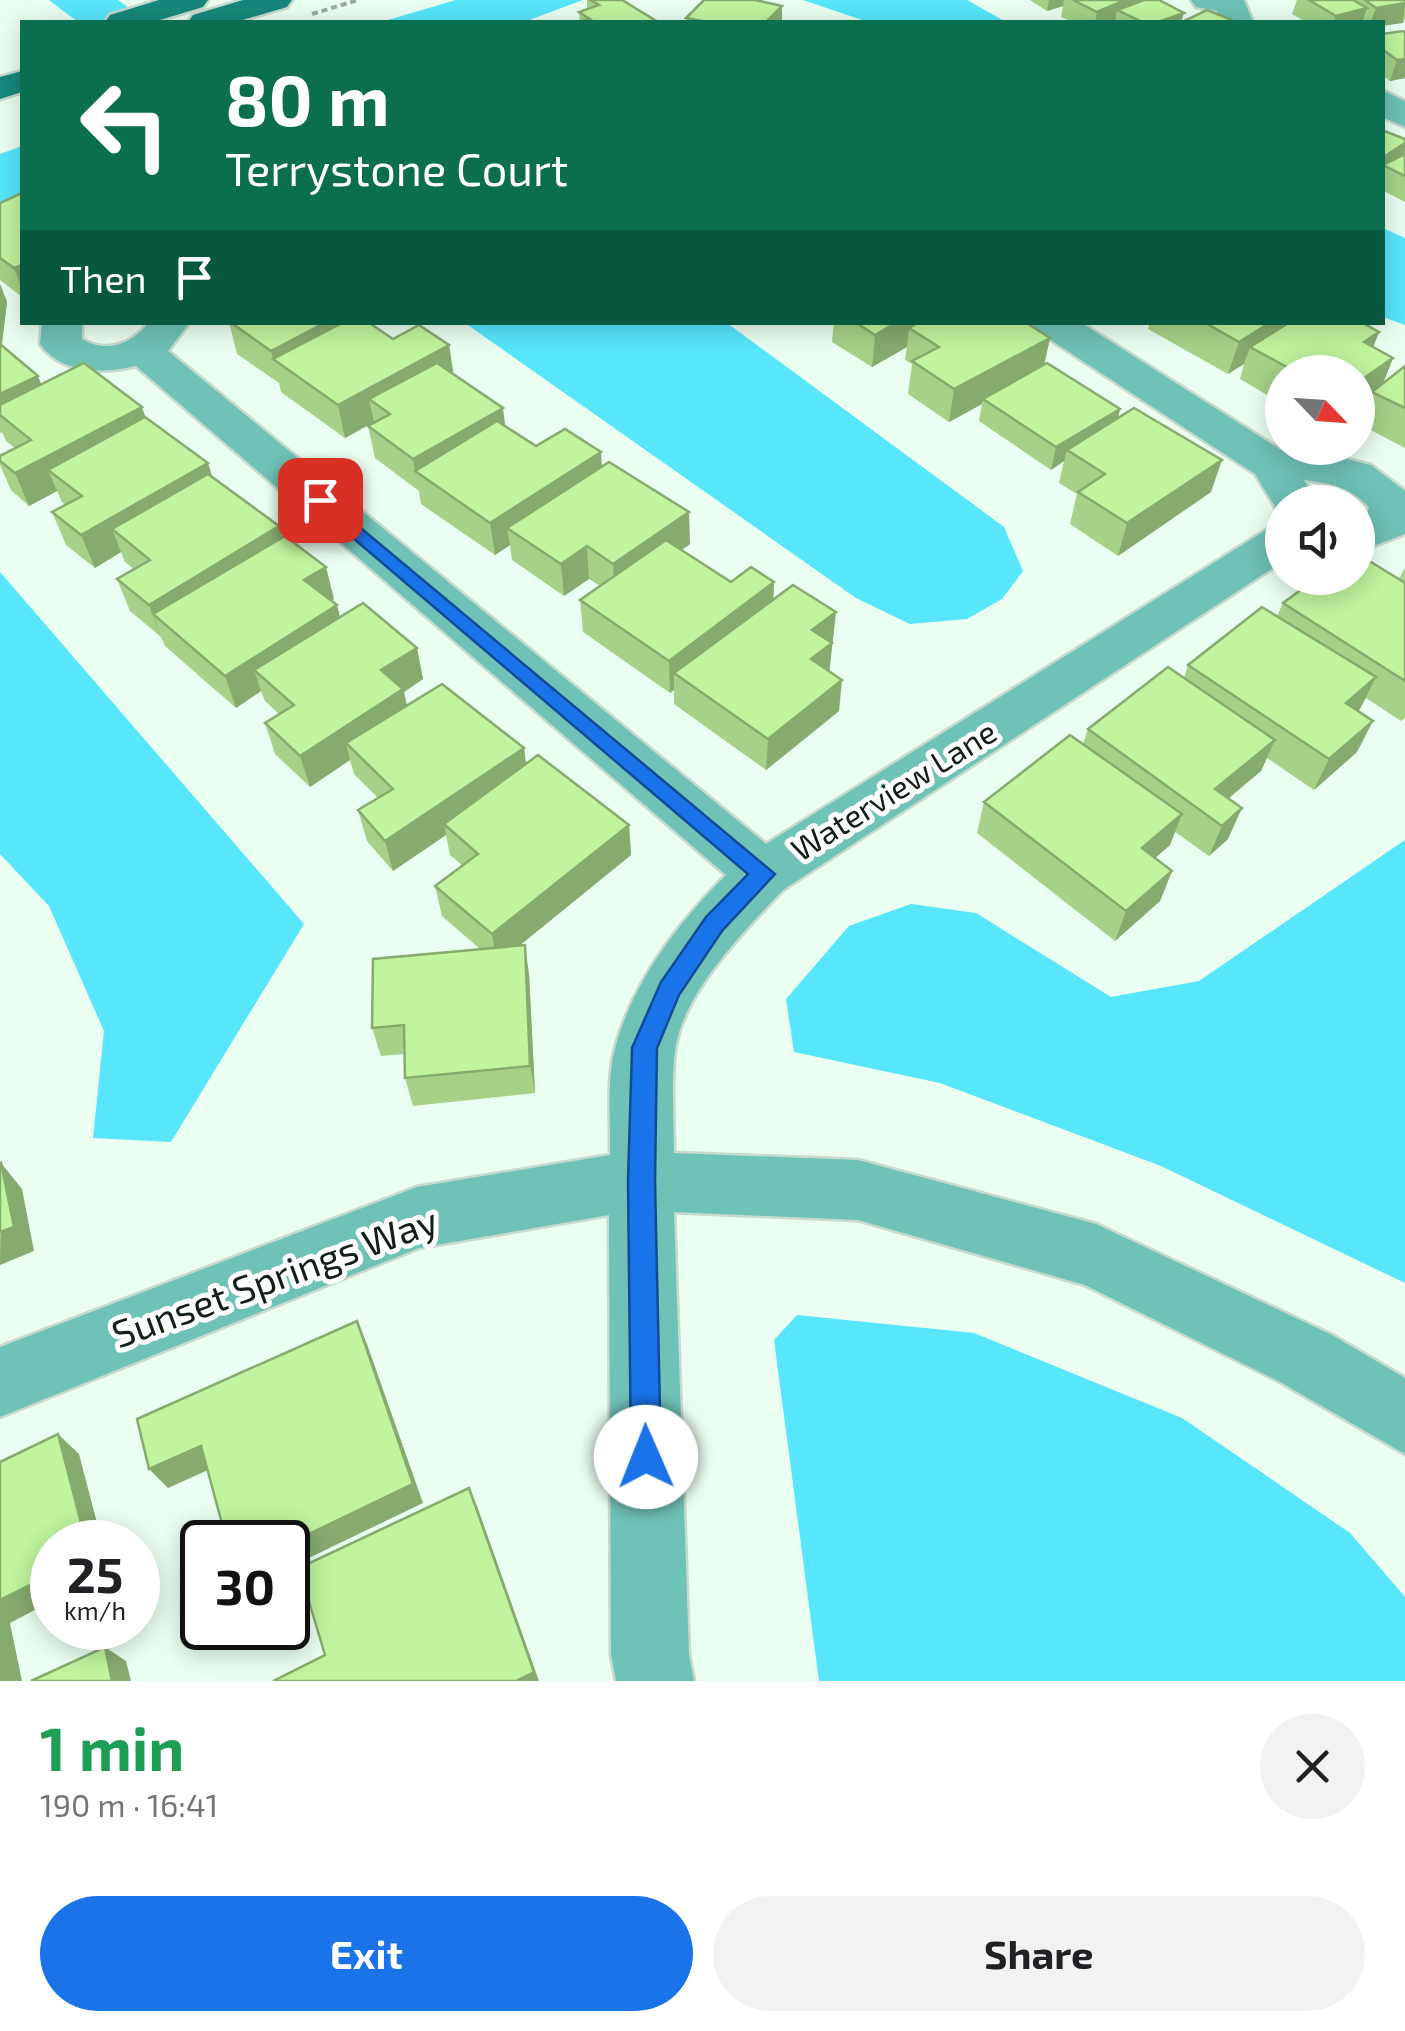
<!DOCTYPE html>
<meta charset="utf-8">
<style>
:root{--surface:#fff;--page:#f2f2f2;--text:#202124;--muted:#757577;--accent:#1a73e8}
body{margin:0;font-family:"Exo 2",sans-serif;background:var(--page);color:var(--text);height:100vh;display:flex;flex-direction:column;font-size:38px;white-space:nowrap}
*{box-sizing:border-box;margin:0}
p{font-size:32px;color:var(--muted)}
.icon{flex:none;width:55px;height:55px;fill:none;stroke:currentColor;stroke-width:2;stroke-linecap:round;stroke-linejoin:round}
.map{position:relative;height:1681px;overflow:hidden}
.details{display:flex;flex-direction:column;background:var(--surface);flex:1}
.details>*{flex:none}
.hud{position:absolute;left:20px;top:20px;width:1365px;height:305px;border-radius:0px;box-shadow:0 5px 25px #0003;background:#0b6e4f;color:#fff;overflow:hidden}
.needle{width:65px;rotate:115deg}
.fabs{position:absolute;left:1265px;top:355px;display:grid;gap:20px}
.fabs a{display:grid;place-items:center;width:110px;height:110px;border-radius:50%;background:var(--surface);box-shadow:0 5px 25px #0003;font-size:50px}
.speed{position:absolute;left:30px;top:1520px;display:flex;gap:20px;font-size:50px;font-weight:700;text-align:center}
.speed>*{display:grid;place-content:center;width:130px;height:130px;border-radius:50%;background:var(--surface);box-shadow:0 5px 25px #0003;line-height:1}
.speed small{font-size:25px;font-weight:400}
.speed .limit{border:5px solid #111;border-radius:15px;background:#fff;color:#111}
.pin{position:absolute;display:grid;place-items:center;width:85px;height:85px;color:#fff;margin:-42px;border-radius:20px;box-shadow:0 5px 15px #0006}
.me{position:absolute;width:110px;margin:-55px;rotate:359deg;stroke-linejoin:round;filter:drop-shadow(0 0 8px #0008)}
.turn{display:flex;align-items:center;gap:35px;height:210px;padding:0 40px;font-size:45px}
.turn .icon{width:130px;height:130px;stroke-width:2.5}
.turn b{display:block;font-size:70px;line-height:85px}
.then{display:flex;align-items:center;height:95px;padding:0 40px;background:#0003;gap:20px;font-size:38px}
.round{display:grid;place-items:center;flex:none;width:105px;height:105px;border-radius:52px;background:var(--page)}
.summary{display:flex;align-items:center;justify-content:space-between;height:170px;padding:0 40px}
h1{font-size:60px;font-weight:700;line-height:75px;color:#1e9e55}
.action{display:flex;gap:20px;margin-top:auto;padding:20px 40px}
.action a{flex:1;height:115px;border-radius:60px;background:var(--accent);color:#fff;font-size:40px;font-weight:700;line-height:115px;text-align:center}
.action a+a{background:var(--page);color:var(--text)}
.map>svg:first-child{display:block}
.water{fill:#57e6fc}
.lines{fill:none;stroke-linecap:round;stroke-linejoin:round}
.minor-casing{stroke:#c7dace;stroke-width:5}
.major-casing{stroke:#c7dace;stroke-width:5}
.path{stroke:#9aaba0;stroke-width:4;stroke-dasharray:6 4;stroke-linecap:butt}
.minor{fill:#6fc2b6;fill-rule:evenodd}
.major{fill:#18877b;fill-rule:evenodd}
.wall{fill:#a5d288}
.shaded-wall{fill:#86ab6f}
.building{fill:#c0f49e;stroke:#86ab6f;stroke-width:2.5}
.route{fill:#1a73e8;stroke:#114b97;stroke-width:2.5}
.labels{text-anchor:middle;stroke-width:10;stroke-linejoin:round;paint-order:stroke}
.street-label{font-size:32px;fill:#121e17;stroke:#fff}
.near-street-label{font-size:38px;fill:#121e17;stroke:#fff}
</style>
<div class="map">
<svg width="1405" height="1681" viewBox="0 0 1405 1681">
<rect width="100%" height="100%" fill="#eafef1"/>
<g class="water">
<path d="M49 0H118L148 22H78Z"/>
<path d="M456 0H583L524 22H381Z"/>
<path d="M803 0H967L1006 22H868Z"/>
<path d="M22 146V197L0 204V154Z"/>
<path d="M1383 228 1405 238V325L1383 317Z"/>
<path d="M465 323H727L1004 527 1023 571 1002 599 967 619 910 624 856 598Z"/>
<path d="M0 572 304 924 171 1142 93 1138 104 1031 49 906 0 854Z"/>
<path d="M1405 840V1283L1161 1166 940 1083 794 1052 786 999 849 926 911 904 976 913 1111 997 1199 981Z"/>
<path d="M797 1315 974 1333 1182 1418 1350 1533 1405 1597V1681H819L774 1340Z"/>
</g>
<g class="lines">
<defs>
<g id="minor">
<path d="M1191 0H1244L1253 22H1221L1217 11 1196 7Z"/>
<path d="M1382 90 1405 101V127L1382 117Z"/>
<path d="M42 322H82V339C106 354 133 344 149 322H190L168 351 766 844 1266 530 1282 526V562L783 890C745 930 682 993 675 1051 671 1084 674 1119 674 1153L858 1160 1096 1224 1332 1335 1405 1378V1454L1282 1383 1085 1285 858 1220 674 1212 689 1655 694 1681H616L611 1655 609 1215 419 1248 0 1417V1347L417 1187 610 1155C611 1121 606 1077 616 1045 634 980 679 922 726 875L136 366C104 374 61 374 40 344Z"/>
<path d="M1031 322H1080L1281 450 1322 453 1371 465 1405 491V534L1358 552V520L1366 518 1369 507C1350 487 1330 483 1304 480L1317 502H1282V513H1279L1255 474 1037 331Z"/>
</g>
<g id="major">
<path d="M159 0H208L203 7 153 22H105L110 15Z"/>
<path d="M243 0H292L287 7 236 22H188L193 15Z"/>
<path d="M22 71V92L0 99V77Z"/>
</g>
</defs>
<use href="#minor" class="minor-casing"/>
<use href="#major" class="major-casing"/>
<path class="path" d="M312 14 358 0"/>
<use href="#minor" class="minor"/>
<use href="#major" class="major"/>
</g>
<g class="wall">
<path d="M587 0H622L658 22H580L579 12 587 9Z"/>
<path d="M1030 0H1159L1181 22H1073L1061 17 1063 6 1047 11Z"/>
<path d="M1297 0H1405V18L1403 23 1306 22 1292 14Z"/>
<path d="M686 18 782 22H686Z"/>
<path d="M1405 32V78L1390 81 1382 75V34Z"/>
<path d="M1382 130 1404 155 1405 154V202L1382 190Z"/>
<path d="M22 193V297L0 280V203Z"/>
<path d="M0 284 7 302 2 345 41 384 146 418 213 478 279 526 282 537 334 599 331 601 340 617 417 648 423 679 404 692 407 706 524 748 526 764 629 825 631 855 520 945 529 974 535 1093 413 1106 405 1078 404 1054 381 1056 372 1028 480 949 442 916 435 886 462 865 450 855 446 835 393 871 367 841 358 810 378 798 354 774 350 760 310 787 275 754 265 723 279 714 265 701 261 691 236 708 165 646 161 637 130 611 117 579 134 569 125 562 121 552 95 568 66 545 52 512 65 505 62 502 57 491 29 506 11 490 0 465V456L15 448 6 441 2 432 0 433Z"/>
<path d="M229 322 449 345 453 374 505 427 536 446 602 466 690 544 681 550 731 582H774L773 599 836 612 829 671 839 711 766 770 674 704V690L670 693 583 632 580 600 600 586 589 579 564 596 512 560 510 545 495 555 421 504 419 491 375 458 368 426 374 422 345 438 281 392 279 383 237 354Z"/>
<path d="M834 322H1025L1050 338 1044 365 1120 409 1118 418 1211 492 1118 556 1070 524 1077 494 1059 483 1064 461 1051 470 979 421 982 404 949 422 908 394 912 364 905 360 907 347 872 367 832 342Z"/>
<path d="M1150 322H1371L1369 327 1379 332 1373 347 1393 358 1383 383 1405 366V448L1359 424 1370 397 1358 406V372H1282V404L1240 379 1244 364 1228 374 1148 329Z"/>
<path d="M1405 568V718L1401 721 1366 698 1358 711 1357 752 1314 790 1267 758 1261 771 1228 799V839L1209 856 1175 832 1170 845 1155 858 1172 871 1160 901 1115 941 977 833 984 802 1083 744 1088 729 1184 678 1188 665 1277 616 1283 603 1399 579Z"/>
</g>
<g class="shaded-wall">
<path d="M1049 0H1064L1063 6 1047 11Z"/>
<path d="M1125 0H1148L1117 10 1115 22H1095L1097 12Z"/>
<path d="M1405 3 1403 23 1382 26V22H1371L1376 8Z"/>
<path d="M782 6V22H766Z"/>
<path d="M1367 8 1362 22H1334L1336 16Z"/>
<path d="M1184 13 1181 22H1158Z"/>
<path d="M1405 59V78L1390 81 1397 60Z"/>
<path d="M1405 143V151L1401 162 1383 165 1382 168V158Z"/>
<path d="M22 265V289L14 268Z"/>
<path d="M0 284 7 302 0 358Z"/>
<path d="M326 322H365L273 359 271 351Z"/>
<path d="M897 322H949L909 328 907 347 872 367 875 335Z"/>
<path d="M1271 322H1306L1250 347 1244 364 1228 374 1239 342Z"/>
<path d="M1379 332 1366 365 1364 342Z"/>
<path d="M1050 338 1043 370 983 399 982 404 949 422 954 389Z"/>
<path d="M449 345 454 377 369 399 374 422 345 438 338 405Z"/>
<path d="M1393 358 1380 391 1372 392 1370 397 1358 406V382Z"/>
<path d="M38 376 51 408 0 415V394Z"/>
<path d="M142 407 153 439 48 470 57 491 29 506 15 473Z"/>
<path d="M503 408 507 440 415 471 413 459Z"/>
<path d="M1120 409 1115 432 1067 450 1064 461 1051 470 1056 447Z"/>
<path d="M601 452 603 485 507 528 510 545 495 555 490 523Z"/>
<path d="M1222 460 1211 492 1118 556 1127 523Z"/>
<path d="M208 463 218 495 112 529 121 552 95 568 81 535Z"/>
<path d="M689 512 690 544 615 597 613 564Z"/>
<path d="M279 526 288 559 153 614 161 637 149 605Z"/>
<path d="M587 546 589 579 564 596 561 564Z"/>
<path d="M326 567 334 599 312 612 304 580Z"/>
<path d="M774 582 773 614 674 673V690L670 693 669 661Z"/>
<path d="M337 605 345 637 254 670 261 691 236 708 225 676Z"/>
<path d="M836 612 829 675 808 691 812 630Z"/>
<path d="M417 648 423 679 404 692 410 721 346 743 350 760 310 787 300 756 381 670Z"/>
<path d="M1376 677 1360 709 1331 735 1346 703Z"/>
<path d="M842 680 839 711 766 770 768 739Z"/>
<path d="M1373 721 1357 752 1314 790 1329 759Z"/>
<path d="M1275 740 1261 771 1207 816 1215 789Z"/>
<path d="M524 748 528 780 444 824 446 835 393 871 385 841Z"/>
<path d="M1242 808 1228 839 1209 856 1222 826Z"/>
<path d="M1182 814 1170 845 1131 879 1142 848Z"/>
<path d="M629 825 631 855 497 964 492 934Z"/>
<path d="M1172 871 1160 901 1115 941 1126 911Z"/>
<path d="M525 945 529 974 535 1093 530 1066Z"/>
<path d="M1 1163 22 1189 34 1251 0 1265Z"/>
<path d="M357 1321 367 1344 423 1503 288 1568V1544Z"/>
<path d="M58 1434 79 1454 102 1542H86Z"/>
<path d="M201 1446 217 1466 168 1488 149 1469Z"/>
<path d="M469 1488 477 1506 539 1681H516Z"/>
<path d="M52 1574V1601L10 1623 22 1681H0V1600Z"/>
<path d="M105 1647 126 1661 131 1681H112Z"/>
</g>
<g class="building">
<path d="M590 0H622L658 22H578L590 19 579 12 599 5Z"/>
<path d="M704 0H755L782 6 766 22H708L686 18Z"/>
<path d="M1073 0H1125L1097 12Z"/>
<path d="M1144 0H1159L1184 13 1158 22H1142L1117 10Z"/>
<path d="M1309 0H1353L1367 8 1336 16Z"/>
<path d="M1365 0H1405V3L1376 8Z"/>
<path d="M1207 10 1237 22H1182Z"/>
<path d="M1403 31 1405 32V59L1397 60 1382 49V34Z"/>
<path d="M1382 130 1405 139V143L1382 158Z"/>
<path d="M1405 154V176L1383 165Z"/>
<path d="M22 193V265L14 268 0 258V203Z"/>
<path d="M230 322H326L271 351Z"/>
<path d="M344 322H368L393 339 419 325 449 345 338 405 273 359Z"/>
<path d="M855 322H897L875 335Z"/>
<path d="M919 322H1025L1050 338 954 389 912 361 939 347 909 328Z"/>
<path d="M1204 322H1271L1239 342Z"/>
<path d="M1290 322H1361L1379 332 1364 342 1393 358 1358 382V372H1296L1250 347Z"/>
<path d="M0 344 38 376 0 394Z"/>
<path d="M84 363 142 407 15 473 0 461V456L31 440 0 415V405Z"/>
<path d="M437 363 503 408 413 459 368 426 390 414 369 399Z"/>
<path d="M1047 363 1120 409 1056 447 983 399Z"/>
<path d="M1405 366V408L1372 392Z"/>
<path d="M1134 408 1222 460 1127 523 1078 492 1105 474 1067 450Z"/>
<path d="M145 417 208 463 81 535 52 512 82 496 48 470Z"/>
<path d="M497 421 536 446 565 429 601 452 490 523 415 471Z"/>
<path d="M609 462 689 512 613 564 587 546 561 564 507 528Z"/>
<path d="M208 474 279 526 149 605 117 579 150 560 112 529Z"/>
<path d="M285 536 326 567 304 580 337 605 225 676 153 614Z"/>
<path d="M666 540 731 582 751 567 774 582 669 661 580 600Z"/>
<path d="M1358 554 1405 583V681L1283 603 1317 578H1358Z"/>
<path d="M793 585 836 612 812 630 832 643 811 659 842 680 768 739 674 673Z"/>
<path d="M363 603 417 648 381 670 403 689 300 756 265 723 294 705 254 670Z"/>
<path d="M1262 607 1376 677 1346 703 1373 721 1329 759 1188 665Z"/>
<path d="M1168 667 1275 740 1215 789 1242 808 1222 826 1088 729Z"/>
<path d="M442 684 524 748 385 841 358 810 393 789 346 743Z"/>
<path d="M1070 735 1182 814 1142 848 1172 871 1126 911 984 802Z"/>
<path d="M538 755 629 825 492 934 435 886 478 854 444 824Z"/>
<path d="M525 945 530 1066 405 1078 404 1025 372 1028 373 959Z"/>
<path d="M1 1163 14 1227 0 1232V1164Z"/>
<path d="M357 1321 413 1484 288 1544V1542H227L201 1446 149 1469 137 1419Z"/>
<path d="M58 1434 86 1542H52V1574L0 1600V1462Z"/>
<path d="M469 1488 534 1672 516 1681H273L325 1655 299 1568Z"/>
<path d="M105 1647 112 1681H31Z"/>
</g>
<path class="route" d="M320 494 775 874 722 931 679 995 657 1048 655 1181 661 1457 657 1468 646 1472 636 1468 631 1457 628 1181 632 1048 661 982 706 917 748 874 313 504V496Z"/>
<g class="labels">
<g class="street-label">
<text transform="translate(894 791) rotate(-32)" y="11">Waterview Lane</text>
</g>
<g class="near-street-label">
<text transform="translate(275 1278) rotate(-20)" y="13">Sunset Springs Way</text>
</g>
</g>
</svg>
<div class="fabs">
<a><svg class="needle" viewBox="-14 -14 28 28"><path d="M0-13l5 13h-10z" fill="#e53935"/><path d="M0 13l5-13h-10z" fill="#757577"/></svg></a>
<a><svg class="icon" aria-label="sound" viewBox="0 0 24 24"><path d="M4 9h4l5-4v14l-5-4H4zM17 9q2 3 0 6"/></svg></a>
</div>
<div class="speed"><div>25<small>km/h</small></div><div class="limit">30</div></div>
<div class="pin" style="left:320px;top:500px;background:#d93025"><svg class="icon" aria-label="arrive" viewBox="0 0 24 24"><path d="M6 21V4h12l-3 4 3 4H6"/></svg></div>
<svg class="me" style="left:646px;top:1457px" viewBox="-20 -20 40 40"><circle r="19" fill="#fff"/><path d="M0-13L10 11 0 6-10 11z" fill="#1a73e8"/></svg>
<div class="hud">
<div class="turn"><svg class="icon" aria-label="left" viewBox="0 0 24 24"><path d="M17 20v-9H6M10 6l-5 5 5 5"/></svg><div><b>80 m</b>Terrystone Court</div></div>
<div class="then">Then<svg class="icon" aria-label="arrive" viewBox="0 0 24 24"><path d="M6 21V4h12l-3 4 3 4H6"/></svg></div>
</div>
</div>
<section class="details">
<div class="summary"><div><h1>1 min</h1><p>190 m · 16:41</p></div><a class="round"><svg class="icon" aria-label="close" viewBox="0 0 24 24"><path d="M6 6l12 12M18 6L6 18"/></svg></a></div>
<div class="action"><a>Exit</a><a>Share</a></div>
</section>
